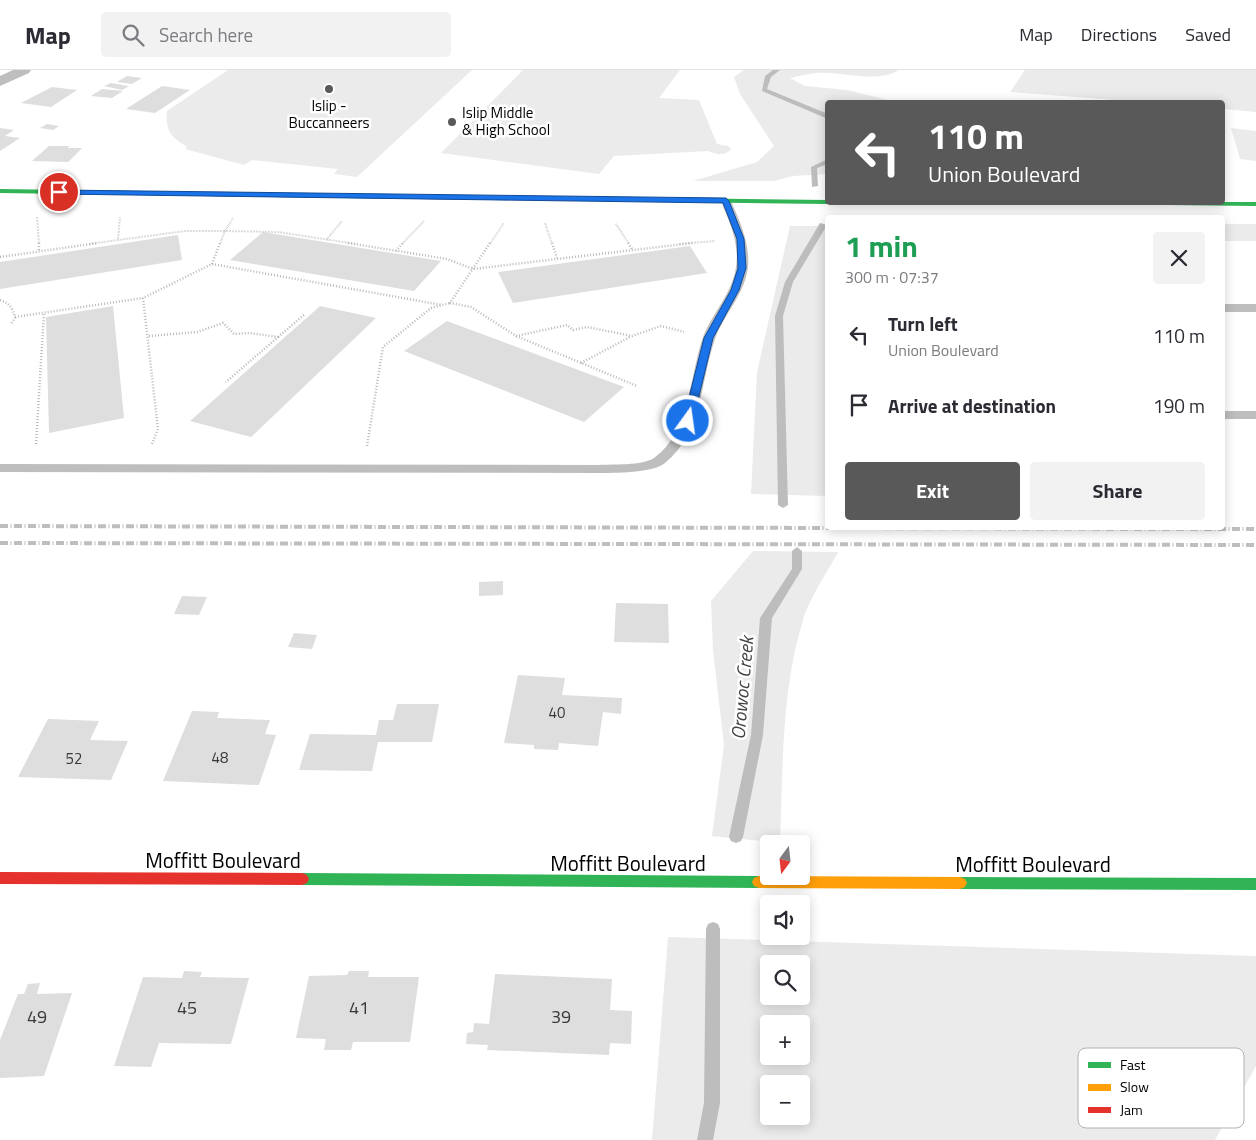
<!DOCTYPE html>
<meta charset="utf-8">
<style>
:root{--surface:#fff;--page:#f2f2f3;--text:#2b2b33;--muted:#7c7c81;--line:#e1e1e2;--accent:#595959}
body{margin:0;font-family:"Titillium Web",sans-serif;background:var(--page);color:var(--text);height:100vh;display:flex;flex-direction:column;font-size:19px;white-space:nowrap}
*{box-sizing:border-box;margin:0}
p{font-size:16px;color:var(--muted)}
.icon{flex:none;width:28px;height:28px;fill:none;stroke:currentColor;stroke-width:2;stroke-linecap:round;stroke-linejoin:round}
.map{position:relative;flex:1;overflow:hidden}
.sheet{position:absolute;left:825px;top:145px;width:400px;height:315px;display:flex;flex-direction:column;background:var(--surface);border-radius:5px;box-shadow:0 2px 12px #0003}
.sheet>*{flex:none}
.guide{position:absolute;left:825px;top:30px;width:400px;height:105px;border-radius:5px;box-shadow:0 2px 12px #0003;background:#595959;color:#fff;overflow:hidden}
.needle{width:32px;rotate:195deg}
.fabs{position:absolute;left:760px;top:765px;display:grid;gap:10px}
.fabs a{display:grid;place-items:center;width:50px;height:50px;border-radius:5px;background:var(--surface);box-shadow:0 2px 12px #0003;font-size:25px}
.pin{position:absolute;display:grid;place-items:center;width:42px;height:42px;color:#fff;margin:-21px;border:2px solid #fff;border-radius:50%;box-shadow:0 1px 5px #0007}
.me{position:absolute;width:55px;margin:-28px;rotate:14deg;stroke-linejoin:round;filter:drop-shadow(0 0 4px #0008)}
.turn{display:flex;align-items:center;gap:18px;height:105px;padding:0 20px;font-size:22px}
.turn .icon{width:65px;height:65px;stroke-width:2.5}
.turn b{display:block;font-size:35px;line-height:42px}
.round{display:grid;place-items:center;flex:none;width:52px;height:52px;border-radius:5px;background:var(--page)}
.headline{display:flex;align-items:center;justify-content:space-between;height:85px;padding:0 20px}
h1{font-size:30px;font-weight:700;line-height:38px;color:#1e9e55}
.cta{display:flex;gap:10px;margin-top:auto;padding:10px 20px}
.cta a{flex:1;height:58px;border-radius:5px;background:var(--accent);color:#fff;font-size:20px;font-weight:700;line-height:58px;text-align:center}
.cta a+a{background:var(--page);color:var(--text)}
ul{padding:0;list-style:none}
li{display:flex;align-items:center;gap:15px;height:70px;padding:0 20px}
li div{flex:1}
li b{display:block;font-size:19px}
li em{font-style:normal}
header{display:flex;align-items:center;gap:30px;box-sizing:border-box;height:70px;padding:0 25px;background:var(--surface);border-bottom:1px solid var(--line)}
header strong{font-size:24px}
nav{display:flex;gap:28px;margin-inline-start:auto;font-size:18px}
.search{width:350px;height:45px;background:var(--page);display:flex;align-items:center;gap:12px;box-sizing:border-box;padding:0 18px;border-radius:5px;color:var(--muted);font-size:19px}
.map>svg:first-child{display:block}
.green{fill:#ebebeb;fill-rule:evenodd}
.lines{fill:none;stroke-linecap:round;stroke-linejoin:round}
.stream{fill:#bdbdbd;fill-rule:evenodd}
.building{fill:#dedede}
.path-far1{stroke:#b9b9b9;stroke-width:2;stroke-dasharray:0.5 1;stroke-linecap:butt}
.path{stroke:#b9b9b9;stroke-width:2.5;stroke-dasharray:1 2;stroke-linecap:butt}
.lane{fill:#bebebe;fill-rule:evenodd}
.street{fill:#bebebe;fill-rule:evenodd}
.fast{fill:#30b455;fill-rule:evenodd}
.slow{fill:#ff9f0a;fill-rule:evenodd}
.jam{fill:#e5322d;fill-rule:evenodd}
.rail{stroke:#bebebe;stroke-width:4;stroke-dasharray:8 2.5 1 2.5;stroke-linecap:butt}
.route{fill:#1a73e8;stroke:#114b97}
.poi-dot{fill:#595959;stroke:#fff;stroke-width:2}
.labels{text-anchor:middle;stroke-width:5;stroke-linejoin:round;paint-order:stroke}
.far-poi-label{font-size:15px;fill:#000;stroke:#fff}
.number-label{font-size:15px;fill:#383838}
.near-number-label{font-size:18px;fill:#383838}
.water-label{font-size:19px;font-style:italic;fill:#424242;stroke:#fff}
.near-street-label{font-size:21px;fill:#000;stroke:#fff}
.key{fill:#fff;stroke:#b2b2b2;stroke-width:1}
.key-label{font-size:14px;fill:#000}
</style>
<header>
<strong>Map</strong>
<div class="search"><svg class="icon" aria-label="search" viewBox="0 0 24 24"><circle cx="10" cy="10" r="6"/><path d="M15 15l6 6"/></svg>Search here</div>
<nav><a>Map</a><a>Directions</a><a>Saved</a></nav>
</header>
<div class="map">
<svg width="1256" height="1070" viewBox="0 0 1256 1070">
<rect width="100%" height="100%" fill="#fff"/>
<g class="green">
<path d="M228 0H472L357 107 334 104 338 99 252 90 244 95 185 79 187 77C171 67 165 61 167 41Z"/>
<path d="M523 0H680L659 28 699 30 717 74 728 76 731 79C726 86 716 85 708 81L614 86 599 104 441 83Z"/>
<path d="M744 0H899C877 14 841 1 817 3 808 4 798 6 790 8L805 16 847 20 896 32H828L827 104 793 106 774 111H693L757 92 774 76 740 24 734 7Z"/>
<path d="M1025 0H1256V42L1223 39 1222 32H1141L1010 22Z"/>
<path d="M1231 58 1256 61V91L1240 89Z"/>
<rect x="1223" y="154" width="33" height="17"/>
<path d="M790 156H827V426L751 424 757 302Z"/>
<path d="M753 481 838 482C828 501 808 531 803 550 781 621 783 699 780 773L712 766 724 675 713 581 711 531Z"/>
<path d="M668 867 1256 886V996L1215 1070H652ZM769 894H801V926H769ZM769 954H801V986H769ZM769 1014H801V1046H769Z"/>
</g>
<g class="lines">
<g class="stream">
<path d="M773 0H780L771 7 767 19 828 44V49L762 21 765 6Z"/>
<path d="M828 89V94L817 98 818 116 812 117 811 97Z"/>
<path d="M820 153 827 155 793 212 783 246 788 435 783 438 778 435 775 246 785 212Z"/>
<path d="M797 477 802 481V499L772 548 763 665 743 767 741 771 736 773 731 771 729 767 751 665 760 548 792 499V481Z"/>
<path d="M713 852 718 854 720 859V1033L713 1070H697L704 1033 706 859 708 854Z"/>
</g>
</g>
<g class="building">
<path d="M127 6 142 8 132 14 117 12Z"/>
<path d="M111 13 129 16 122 20 104 16Z"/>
<path d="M162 16 190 20 155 43 126 39Z"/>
<path d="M52 17 77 20 51 37 21 33Z"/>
<path d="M102 19 123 21 112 28 91 26Z"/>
<path d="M47 54 59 56 53 60 40 58Z"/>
<path d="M0 58 14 60 5 66 20 68 0 81Z"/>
<path d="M49 76H69L68 78H82L68 92 32 91Z"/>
<path d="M263 162 441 191 414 221 230 190Z"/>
<path d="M178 165 182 190 0 219V192Z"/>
<path d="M690 176 707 203 513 233 498 202Z"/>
<path d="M113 236 124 348 49 363 46 247Z"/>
<path d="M320 236 376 248 251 367 190 351Z"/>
<path d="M447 251 624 317 584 352 404 281Z"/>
<path d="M503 511V525L479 526V512Z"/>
<path d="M182 526 207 527 199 545 174 544Z"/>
<path d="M616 533 668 534 669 573 614 572Z"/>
<path d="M294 563 317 565 312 579 288 577Z"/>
<path d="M518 605 565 608 562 625 622 628 621 644 603 642 598 676 559 673 558 680 534 679V675L504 673Z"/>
<path d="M397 634H439L432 672H378L372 701 299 700 310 664 376 665 379 650H393Z"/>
<path d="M192 641 219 642 217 648 270 650 265 664 276 665 259 715 163 711Z"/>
<path d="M48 649 99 651 90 670 128 671 111 710 18 707Z"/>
<path d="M184 901 202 902 200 907 249 908 231 974 159 973 151 997 114 996 143 907 182 908Z"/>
<path d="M349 901H369L368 907H419L410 972H353L351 980H324L326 969 296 968 309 906 347 905Z"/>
<path d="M495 904 612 909 610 940 632 941 631 974 610 973 609 985 487 980 488 975 466 974 467 963 473 962 474 953 489 954Z"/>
<path d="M40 913 37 924 72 923 44 1006 0 1008V970L18 924H24L28 914Z"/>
</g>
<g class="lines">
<g class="path-far1">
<path d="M37 147 39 174"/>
<path d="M545 153 552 174"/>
<path d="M616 154 629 174"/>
<path d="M118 169 120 147"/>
<path d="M327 169 342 151"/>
<path d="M89 174 185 161H225L233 148"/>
<path d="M220 174 225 161 278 162 356 174"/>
<path d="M402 174 424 151"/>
<path d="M490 174 504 153"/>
<path d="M679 174 715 171"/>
</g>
<g class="path">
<path d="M39 173V181"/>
<path d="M348 173 447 189 473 199 692 173"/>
<path d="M490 173 450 233 471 237 516 266 567 255 573 260 587 257 632 266 661 256 684 262"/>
<path d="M552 173 557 188"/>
<path d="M628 173 632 179"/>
<path d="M396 181 403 173"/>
<path d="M0 187 98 173"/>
<path d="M212 194 442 235"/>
<path d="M0 230C9 233 13 238 15 248L11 254"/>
<path d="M15 247 143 228"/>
<path d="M149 266 197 262 223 253 234 264 250 263 278 267 226 312"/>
<path d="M516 266 637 316"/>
<path d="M278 267 304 245"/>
<path d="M581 293 630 267"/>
<path d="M36 374 44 243"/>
<path d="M152 374 158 359 143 228 212 194 220 173"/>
<path d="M367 376 383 277 431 238 450 233"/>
</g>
<g class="lane">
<path d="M726 128 731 131C740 152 750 173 748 197 745 224 724 244 715 269 700 312 703 362 665 393 654 403 613 403 598 403L0 402V394L598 395C613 394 642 396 654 388 689 364 690 306 702 270 711 244 732 225 736 197 740 173 729 152 721 131Z"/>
<rect x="1222" y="234" width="34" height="8"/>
<rect x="1222" y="341" width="34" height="8"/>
</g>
<path class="street" d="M13 0H31L29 3 0 16V6Z"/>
<g class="fast">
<path d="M0 119 419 125 423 127 419 129 0 123Z"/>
<path d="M598 127 828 130V132H831L828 134 601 131 597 129Z"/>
<path d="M1165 132H1256V136L1168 135Z"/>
<path d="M302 803 759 806 764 808 766 812 764 816 759 818 302 815 297 813 295 809 297 805Z"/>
<path d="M960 807 1256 808V820L960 819 955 817 953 813 955 809Z"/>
</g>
<path class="slow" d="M759 806 960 807 965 809 967 813 965 817 960 819 759 818 754 816 752 812 754 808Z"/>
<g class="jam">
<path d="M416 125 601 127 605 129 601 131 419 129H416Z"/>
<path d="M950 132H1171L1172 133 1168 135 953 134Z"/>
<path d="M0 802 302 803 307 805 309 809 307 813 302 815 0 814Z"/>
</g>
<g class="rail">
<path d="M0 456 1256 459"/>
<path d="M0 473 1256 475"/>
</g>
</g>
<path class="route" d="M59 120 726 128 729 131 744 169 746 198 739 220 713 268 693 351 688 354 683 351 704 268 731 220 738 198 737 169 723 133 56 124V121Z"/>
<g class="poi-dot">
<circle cx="329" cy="19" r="5"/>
<circle cx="452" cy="52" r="5"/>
</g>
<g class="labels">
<g class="far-poi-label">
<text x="329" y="41">Islip -<tspan x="329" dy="17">Buccanneers</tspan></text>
<text x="462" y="48" text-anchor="start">Islip Middle<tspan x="462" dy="17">&amp; High School</tspan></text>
</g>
<g class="number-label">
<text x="557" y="648">40</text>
<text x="220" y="693">48</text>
<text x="74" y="694">52</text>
</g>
<g class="near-number-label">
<text x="187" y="944">45</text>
<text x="359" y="944">41</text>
<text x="37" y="953">49</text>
<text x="561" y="953">39</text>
</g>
<g class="water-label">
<text transform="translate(742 618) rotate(-85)" y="7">Orowoc Creek</text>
</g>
<g class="near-street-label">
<text x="223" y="798">Moffitt Boulevard</text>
<text x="628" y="801">Moffitt Boulevard</text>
<text x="1033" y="802">Moffitt Boulevard</text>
</g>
</g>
<rect x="1078" y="978" width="166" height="80" rx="8" class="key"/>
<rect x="1088" y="992" width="23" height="6" fill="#30b455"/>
<rect x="1088" y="1014" width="23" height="7" fill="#ff9f0a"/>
<rect x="1088" y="1037" width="23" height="6" fill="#e5322d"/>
<g class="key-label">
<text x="1120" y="1000">Fast</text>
<text x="1120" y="1022">Slow</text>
<text x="1120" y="1045">Jam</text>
</g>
</svg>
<div class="fabs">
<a><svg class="needle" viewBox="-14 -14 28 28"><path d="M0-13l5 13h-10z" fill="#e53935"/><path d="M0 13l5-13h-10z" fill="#7c7c81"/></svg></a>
<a><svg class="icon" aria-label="sound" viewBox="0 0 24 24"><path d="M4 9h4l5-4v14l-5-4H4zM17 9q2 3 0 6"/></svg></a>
<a><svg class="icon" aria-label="search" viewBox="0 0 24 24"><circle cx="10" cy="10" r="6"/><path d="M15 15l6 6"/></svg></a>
<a>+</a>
<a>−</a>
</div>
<div class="pin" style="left:59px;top:122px;background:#d93025"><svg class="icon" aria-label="arrive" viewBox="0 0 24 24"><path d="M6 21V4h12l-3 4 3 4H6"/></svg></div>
<svg class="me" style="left:688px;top:351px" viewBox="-20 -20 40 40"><circle r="17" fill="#1a73e8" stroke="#fff" stroke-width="3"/><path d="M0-11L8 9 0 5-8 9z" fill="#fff"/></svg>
<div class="guide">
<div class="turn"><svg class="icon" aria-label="left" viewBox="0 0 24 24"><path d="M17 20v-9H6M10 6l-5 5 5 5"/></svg><div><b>110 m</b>Union Boulevard</div></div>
</div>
<section class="sheet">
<div class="headline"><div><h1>1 min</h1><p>300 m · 07:37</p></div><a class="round"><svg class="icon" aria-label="close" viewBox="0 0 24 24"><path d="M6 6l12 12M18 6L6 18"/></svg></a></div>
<ul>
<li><svg class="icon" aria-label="left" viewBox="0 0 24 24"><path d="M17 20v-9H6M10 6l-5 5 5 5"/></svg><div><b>Turn left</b><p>Union Boulevard</p></div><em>110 m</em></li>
<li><svg class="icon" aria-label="arrive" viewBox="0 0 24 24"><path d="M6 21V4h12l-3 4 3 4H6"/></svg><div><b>Arrive at destination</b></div><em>190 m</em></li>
</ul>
<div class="cta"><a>Exit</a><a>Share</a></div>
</section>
</div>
